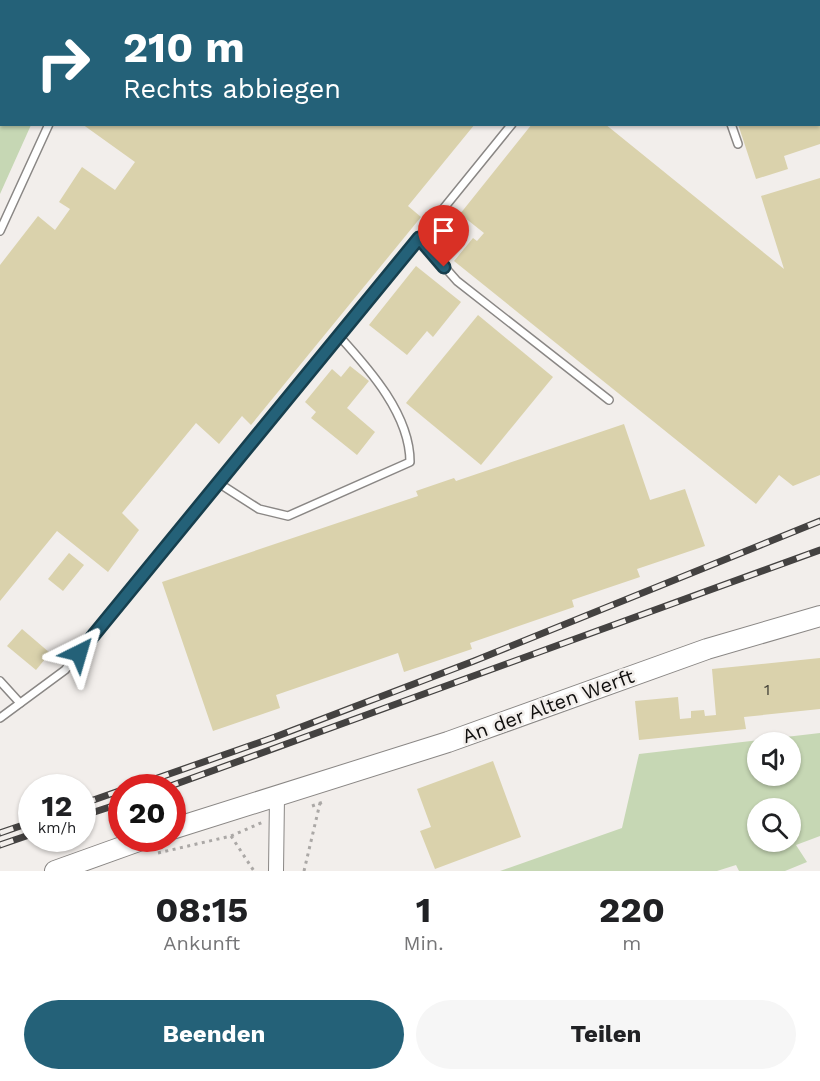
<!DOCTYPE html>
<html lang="de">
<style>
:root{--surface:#fff;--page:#f6f6f6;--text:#202124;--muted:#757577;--accent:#246178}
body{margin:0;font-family:"Work Sans",sans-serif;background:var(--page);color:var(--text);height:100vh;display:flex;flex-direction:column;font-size:22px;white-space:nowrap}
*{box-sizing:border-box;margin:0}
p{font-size:20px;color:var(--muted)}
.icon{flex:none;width:33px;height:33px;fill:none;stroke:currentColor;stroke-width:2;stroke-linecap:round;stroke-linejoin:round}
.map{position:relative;height:871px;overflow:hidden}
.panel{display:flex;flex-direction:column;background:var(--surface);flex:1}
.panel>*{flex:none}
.banner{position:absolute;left:0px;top:0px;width:820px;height:126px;box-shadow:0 2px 4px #0004;background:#246178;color:#fff;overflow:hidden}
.fabs{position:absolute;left:747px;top:732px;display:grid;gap:12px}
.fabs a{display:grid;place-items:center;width:54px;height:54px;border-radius:50%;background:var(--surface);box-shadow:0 2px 4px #0004;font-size:30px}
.speed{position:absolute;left:18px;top:774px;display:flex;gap:12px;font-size:30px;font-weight:700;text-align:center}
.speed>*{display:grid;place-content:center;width:78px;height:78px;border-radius:50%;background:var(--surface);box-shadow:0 2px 4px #0004;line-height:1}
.speed small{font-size:15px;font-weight:400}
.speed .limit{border:9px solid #d22;background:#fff;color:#111}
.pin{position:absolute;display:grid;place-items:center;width:51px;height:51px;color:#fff;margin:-62px -26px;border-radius:50% 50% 50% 0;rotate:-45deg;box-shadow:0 0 6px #0007}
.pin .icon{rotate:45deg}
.me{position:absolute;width:66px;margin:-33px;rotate:40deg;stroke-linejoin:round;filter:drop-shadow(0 0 4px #0008)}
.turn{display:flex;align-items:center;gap:21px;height:126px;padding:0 24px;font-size:27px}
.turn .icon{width:78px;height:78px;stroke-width:2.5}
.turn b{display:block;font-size:42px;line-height:51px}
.eta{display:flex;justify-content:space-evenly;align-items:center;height:102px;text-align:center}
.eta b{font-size:36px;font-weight:700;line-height:42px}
.button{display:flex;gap:12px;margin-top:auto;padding:12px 24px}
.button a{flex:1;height:69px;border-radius:36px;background:var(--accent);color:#fff;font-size:24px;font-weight:700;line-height:69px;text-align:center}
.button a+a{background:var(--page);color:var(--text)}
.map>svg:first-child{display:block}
.water{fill:#c6d7b4;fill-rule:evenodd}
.building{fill:#dad2ac}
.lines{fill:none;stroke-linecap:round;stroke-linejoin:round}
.lane-casing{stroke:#8a8785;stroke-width:10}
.street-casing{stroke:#8a8785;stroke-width:16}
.secondary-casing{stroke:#8a8785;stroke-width:22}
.path{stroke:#aba8a6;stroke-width:3;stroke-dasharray:3 4.5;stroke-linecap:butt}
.lane{stroke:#fff;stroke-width:7}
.street{stroke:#fff;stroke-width:14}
.secondary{stroke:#fff;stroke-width:20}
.rail-casing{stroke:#444241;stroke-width:7}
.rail{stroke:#f2eeeb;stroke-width:4.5;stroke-dasharray:14;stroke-linecap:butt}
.route-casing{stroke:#173f4e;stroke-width:15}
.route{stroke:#246178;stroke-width:10}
.labels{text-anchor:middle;stroke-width:5;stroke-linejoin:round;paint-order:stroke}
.number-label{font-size:16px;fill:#424036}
.street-label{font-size:20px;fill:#100f0e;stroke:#f2eeeb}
</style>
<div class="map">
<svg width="820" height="871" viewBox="0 0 820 871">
<rect width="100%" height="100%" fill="#f2eeeb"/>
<g class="water">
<path d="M0 0H112L2 2V124L31 125 0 194Z"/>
<path d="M820 733V836L796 845 807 862 785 871H739L736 865 717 871H500L622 828 639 754ZM758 742H790V776H758ZM758 808H790V842H758Z"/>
</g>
<g class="building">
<path d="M82 124H475L408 206 421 217 251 425 242 416 219 444 196 423 122 513 139 530 108 572 57 531 0 601V265L38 216 55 230 70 209 59 202 82 167 115 190 135 162Z"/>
<path d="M532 124H605L784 269 761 196 820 178V475L793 486 779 475 756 504 454 261 473 238 477 241 484 233 460 214Z"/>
<path d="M738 124H820V144L784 156 788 169 756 179Z"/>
<path d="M416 266 461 302 433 337 427 331 407 355 369 325Z"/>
<path d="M478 315 553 377 481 465 406 403Z"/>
<path d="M350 366 369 381 347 408 375 432 357 455 311 418 316 412 305 402 332 369 341 377Z"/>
<path d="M624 424 650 500 685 489 705 546 637 569 640 577 572 600 574 607 470 643 472 649 404 672 398 653 276 695 280 708 213 731 162 582 418 496 416 491 454 478 456 481Z"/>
<path d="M69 553 84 565 63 591 48 579Z"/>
<path d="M22 629 50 653 36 670 7 646Z"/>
<path d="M820 658V709L744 717 746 729 639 740 635 701 678 697 680 719 691 718V711L704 710 705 716 716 715 712 669Z"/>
<path d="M493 761 521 837 435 869 420 831 431 827 417 789Z"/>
</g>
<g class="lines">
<defs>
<g id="lane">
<path d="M685 0 686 2"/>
<path d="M129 2 130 0"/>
<path d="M612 2 613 0"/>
<path d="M731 124 738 144"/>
<path d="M0 231 49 124"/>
<path d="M419 238 457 281 609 400"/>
<path d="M220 484 259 509 288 516 410 462C410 415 370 370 340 337"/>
<path d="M0 681 20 703"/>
<path d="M0 718 65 670 232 469 512 124"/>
</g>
<path id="street" d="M276 871 277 797"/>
<g id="secondary">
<path d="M172 829 448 742 707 649 820 616"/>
<path d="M55 871 147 838"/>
</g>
</defs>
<use href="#lane" class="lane-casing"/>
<use href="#street" class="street-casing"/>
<use href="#secondary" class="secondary-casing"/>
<g class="path">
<path d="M312 806 326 801"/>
<path d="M231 836 254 871"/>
<path d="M158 853 231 836 263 822"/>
<path d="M304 871 320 803"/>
</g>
<use href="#lane" class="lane"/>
<use href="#street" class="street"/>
<use href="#secondary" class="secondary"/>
<defs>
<g id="rail">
<path d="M129 788 275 737 474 661 820 521"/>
<path d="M165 788 820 550"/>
<path d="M82 804 122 790"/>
<path d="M82 816 122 803"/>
<path d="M0 833 32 822"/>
<path d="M0 845 32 834"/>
</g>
</defs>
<use href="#rail" class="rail-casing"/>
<use href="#rail" class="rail"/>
</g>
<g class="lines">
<defs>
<path id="route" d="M79 653 419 238 444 267"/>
</defs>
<use href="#route" class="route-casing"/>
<use href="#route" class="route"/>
</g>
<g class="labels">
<g class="number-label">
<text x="767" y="695">1</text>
</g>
<g class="street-label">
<text transform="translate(548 706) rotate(-20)" y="7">An der Alten Werft</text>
</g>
</g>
</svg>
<div class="fabs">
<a><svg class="icon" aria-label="sound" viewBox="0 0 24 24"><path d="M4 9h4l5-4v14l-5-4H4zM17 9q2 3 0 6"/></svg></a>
<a><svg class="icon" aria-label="search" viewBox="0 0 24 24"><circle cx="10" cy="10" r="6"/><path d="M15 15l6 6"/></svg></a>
</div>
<div class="speed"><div>12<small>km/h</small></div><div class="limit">20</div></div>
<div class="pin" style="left:444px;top:267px;background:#d93025"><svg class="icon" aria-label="arrive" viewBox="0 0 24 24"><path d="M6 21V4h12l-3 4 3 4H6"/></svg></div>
<svg class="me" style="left:79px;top:653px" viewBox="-20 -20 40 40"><path d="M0-17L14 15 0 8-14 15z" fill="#246178" stroke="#fff" stroke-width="4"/></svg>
<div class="banner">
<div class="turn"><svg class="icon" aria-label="right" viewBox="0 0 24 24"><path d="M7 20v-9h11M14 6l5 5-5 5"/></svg><div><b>210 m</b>Rechts abbiegen</div></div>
</div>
</div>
<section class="panel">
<div class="eta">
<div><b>08:15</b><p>Ankunft</p></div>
<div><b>1</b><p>Min.</p></div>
<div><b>220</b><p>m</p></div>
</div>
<div class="button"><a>Beenden</a><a>Teilen</a></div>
</section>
